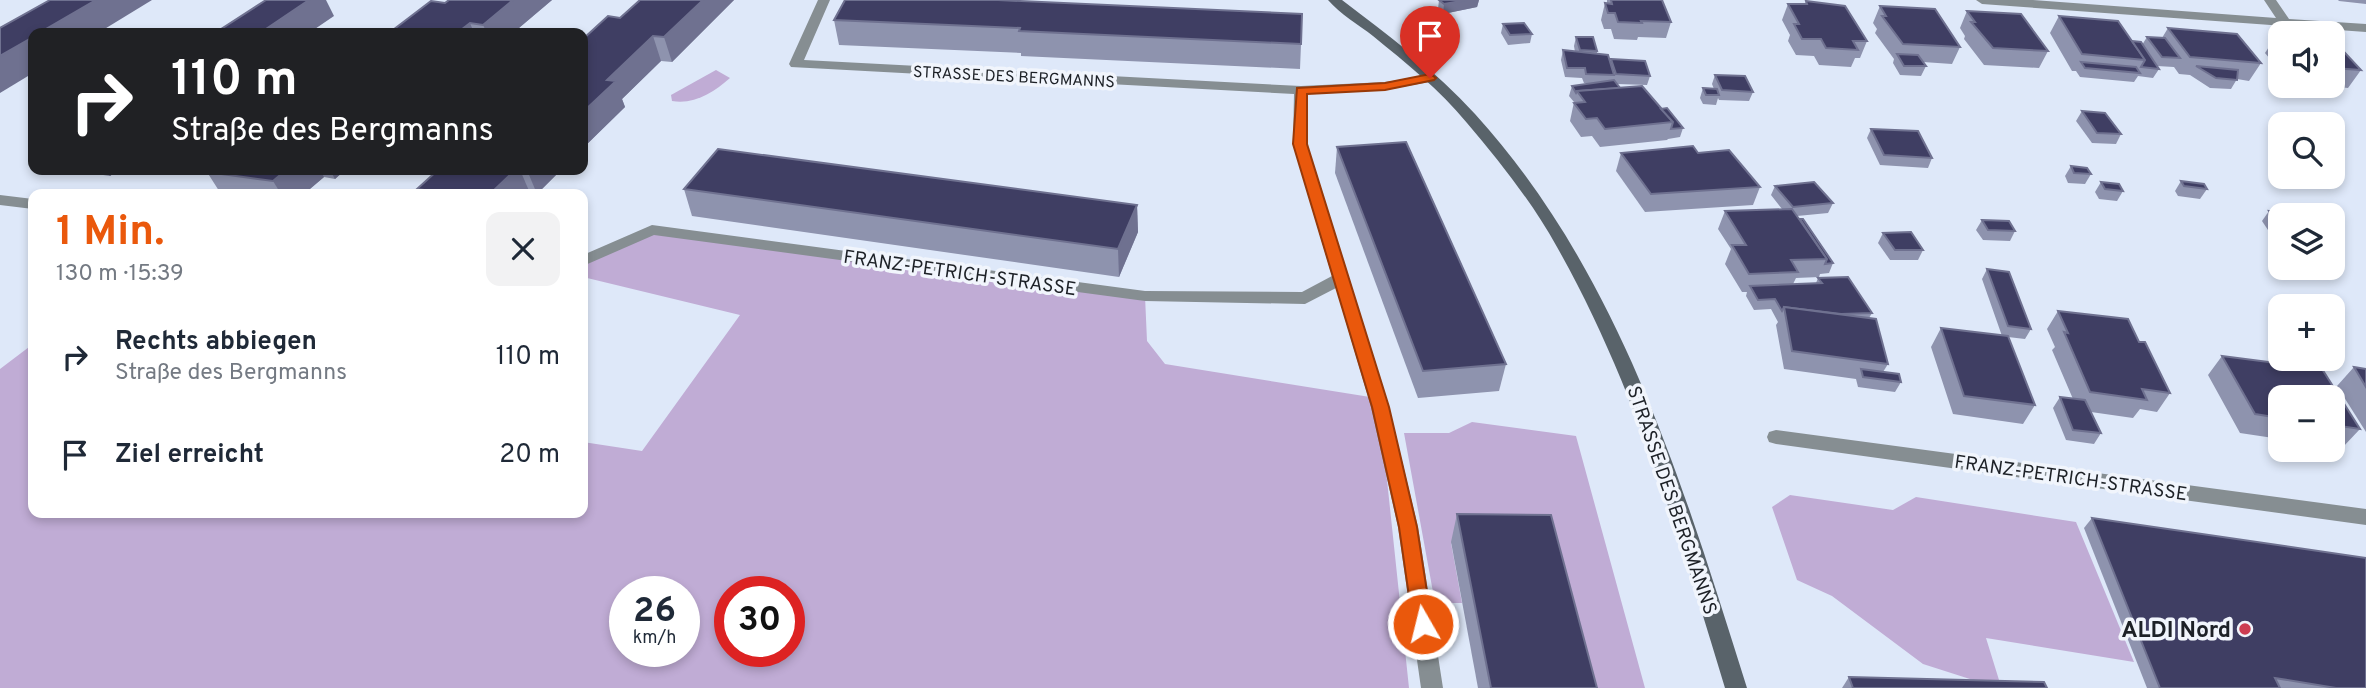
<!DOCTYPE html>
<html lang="de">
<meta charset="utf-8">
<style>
:root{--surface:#fff;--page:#f2f2f3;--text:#1f2937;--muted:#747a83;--accent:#ea580c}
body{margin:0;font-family:Overpass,sans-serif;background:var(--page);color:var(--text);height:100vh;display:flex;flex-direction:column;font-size:26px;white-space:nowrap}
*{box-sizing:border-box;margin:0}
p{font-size:23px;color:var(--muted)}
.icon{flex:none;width:38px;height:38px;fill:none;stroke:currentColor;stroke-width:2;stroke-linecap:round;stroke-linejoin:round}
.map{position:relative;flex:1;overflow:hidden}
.side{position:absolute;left:28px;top:189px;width:560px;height:329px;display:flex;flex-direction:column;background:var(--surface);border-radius:14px;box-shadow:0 4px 10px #0003}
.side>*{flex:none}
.hud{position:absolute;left:28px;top:28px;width:560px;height:147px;border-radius:14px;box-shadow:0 4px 10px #0003;background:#202124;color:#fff;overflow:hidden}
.tools{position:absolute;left:2268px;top:21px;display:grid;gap:14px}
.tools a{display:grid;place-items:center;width:77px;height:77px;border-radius:14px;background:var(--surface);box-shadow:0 4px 10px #0003;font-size:35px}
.speed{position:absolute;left:609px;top:576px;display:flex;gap:14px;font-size:35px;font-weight:700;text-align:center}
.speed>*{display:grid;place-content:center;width:91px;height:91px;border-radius:50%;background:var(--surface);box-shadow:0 4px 10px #0003;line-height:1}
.speed small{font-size:18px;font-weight:400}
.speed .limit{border:10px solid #d22;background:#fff;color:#111}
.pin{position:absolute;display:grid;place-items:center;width:60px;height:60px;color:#fff;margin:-72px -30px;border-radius:50% 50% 50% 0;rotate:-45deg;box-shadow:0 0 7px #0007}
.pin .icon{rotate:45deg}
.me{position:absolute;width:77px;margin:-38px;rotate:352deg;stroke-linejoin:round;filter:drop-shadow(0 0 5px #0008)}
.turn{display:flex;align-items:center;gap:24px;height:147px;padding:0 28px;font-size:32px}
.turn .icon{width:91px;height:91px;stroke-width:2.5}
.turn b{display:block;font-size:49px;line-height:60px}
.round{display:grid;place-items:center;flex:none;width:74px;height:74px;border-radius:14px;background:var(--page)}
.headline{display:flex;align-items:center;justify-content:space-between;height:119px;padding:0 28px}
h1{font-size:42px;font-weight:700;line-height:52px;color:var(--accent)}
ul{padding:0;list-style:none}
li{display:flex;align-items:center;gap:21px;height:98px;padding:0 28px}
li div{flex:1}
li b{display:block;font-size:26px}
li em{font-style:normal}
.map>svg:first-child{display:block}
.green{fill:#c0acd5;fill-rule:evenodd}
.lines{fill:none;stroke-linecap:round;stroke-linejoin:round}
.street{fill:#868e92;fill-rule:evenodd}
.secondary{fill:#59636a;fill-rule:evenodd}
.wall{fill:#8e93ae}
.shaded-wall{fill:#6f7190}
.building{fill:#3f3e63;stroke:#6f7190;stroke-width:2}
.route{fill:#ea580c;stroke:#983908;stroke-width:2}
.poi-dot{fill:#cd3d52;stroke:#f1f5fc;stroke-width:2.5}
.labels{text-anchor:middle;stroke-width:7;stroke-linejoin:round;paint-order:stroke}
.far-street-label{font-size:16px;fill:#1d2127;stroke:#f1f5fc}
.street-label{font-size:19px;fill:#1d2127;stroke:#f1f5fc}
.near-poi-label{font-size:23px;font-weight:bold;fill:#1d2127;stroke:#f1f5fc;text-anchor:end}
</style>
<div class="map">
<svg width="2366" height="688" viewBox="0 0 2366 688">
<rect width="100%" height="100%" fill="#dee8f9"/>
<g class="green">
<path d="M716 70 730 78C714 92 694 105 672 101L671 95Z"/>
<path d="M652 230 1145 296 1147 341 1165 364 1370 397 1385 461 1409 688H0V369L33 344V513H583V442L642 451 740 315 583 277V261ZM625 592H684V651H625ZM730 592H789V651H730Z"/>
<path d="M1472 422 1576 436 1645 688H1579L1451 543 1462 603H1435L1404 433H1449Z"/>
<path d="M1790 495 1893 510 1916 497 2076 522 2134 662 1986 638 1999 680H1973L1923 664 1832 596 1797 580 1772 507Z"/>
</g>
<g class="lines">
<g class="street">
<path d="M818 0H830L804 60 1301 86 1385 82 1435 75V81L1385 90 1308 94 1307 144 1389 407 1418 527 1443 688H1421L1398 527 1371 407 1336 288 1305 304 1145 301 654 235 583 266V255L652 225 1145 291 1302 292 1332 276 1293 144 1294 94 791 67 789 64Z"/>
<path d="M1976 0H2033L2276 18 2264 0H2276L2289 19 2366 24V32L1982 4Z"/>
<path d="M0 195 33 199V209L0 205Z"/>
<path d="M1776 430 2366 509V525L1776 444 1769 442 1767 437 1769 432Z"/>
</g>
<path class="secondary" d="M1328 0H1342C1388 35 1436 71 1475 114 1621 275 1683 485 1747 688H1725C1679 537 1635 385 1557 247 1532 202 1500 162 1467 123 1440 90 1406 63 1373 36 1359 25 1340 14 1328 0Z"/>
</g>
<g class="wall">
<path d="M449 0H552L513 33H389Z"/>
<path d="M640 0H734L672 62 661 61 622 99 625 107 583 148V39L620 18Z"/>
<path d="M845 0 1301 44 1300 69 1021 56V53L839 45 834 20Z"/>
<path d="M1439 0H1479L1477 7 1443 14 1438 9Z"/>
<path d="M1607 0H1662L1671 22 1666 38 1638 37 1637 40 1614 39 1611 29H1604L1601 20 1605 3H1607Z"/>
<path d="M2338 0H2366V4L2339 1Z"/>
<path d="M1806 1 1867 41 1860 58H1855L1851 67 1819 65 1814 56 1796 55 1788 41 1790 35 1782 20 1788 4H1805Z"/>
<path d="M1880 6 1960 47 1952 64 1923 62 1926 66 1921 76 1900 75 1893 63 1894 59 1875 33 1877 29 1873 23Z"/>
<path d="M1967 11 2048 51 2039 68 1984 65 1964 39 1965 36 1960 28Z"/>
<path d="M2059 16 2142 45 2147 37 2162 38 2168 28 2261 63 2249 81 2237 79 2231 89 2210 88 2190 75 2179 74 2174 67 2157 66 2159 69 2153 78 2138 76 2134 82 2080 77 2076 71H2072L2050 33Z"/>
<path d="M1503 24 1532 34 1530 43 1508 45 1501 33Z"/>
<path d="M2276 36H2280V71L2265 53Z"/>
<path d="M1576 37 1597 51V54L1610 62 1611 59 1650 76 1647 85 1617 84 1620 88 1661 109 1683 128 1680 137 1668 139 1667 140 1600 147 1592 136 1581 137 1570 121 1574 102 1569 96 1572 86 1591 83H1584L1582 78 1565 77 1561 60 1563 50 1575 52 1574 46Z"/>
<path d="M2333 68 2361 70 2348 88 2329 86H2333Z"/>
<path d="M1715 75 1753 92 1749 101 1719 100 1718 98 1716 105 1703 104 1700 98 1703 88 1714 89 1712 84Z"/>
<path d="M2082 111 2121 134 2116 144 2092 143 2076 121Z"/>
<path d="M2292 119 2315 124H2289Z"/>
<path d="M1871 129 1932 158 1928 168 1880 165 1867 138Z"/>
<path d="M1337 147 1506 364 1499 391 1418 398 1335 173Z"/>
<path d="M1621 153H1698L1760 187 1753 205 1645 212 1616 171Z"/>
<path d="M2071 166 2091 174 2085 184 2068 183 2065 176Z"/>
<path d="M69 170H118L110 176Z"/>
<path d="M209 170H345L335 179 324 177 304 194H221L207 172Z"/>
<path d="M438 170H561L537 194 530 193 529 194H420L417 189Z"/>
<path d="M2181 181 2207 189 2200 199 2178 196 2175 191Z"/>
<path d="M2101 182 2123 191 2117 201 2099 199 2095 192Z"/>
<path d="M1775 186 1833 203 1828 213 1797 216 1833 263 1829 273 1820 274 1819 277 1796 278 1793 284 1816 283 1818 278 1872 313 1869 318 1888 364 1883 372 1901 382 1895 392 1858 387 1856 379 1784 369 1776 325 1778 322 1771 309 1754 310 1746 296 1747 292H1742L1725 264 1731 249 1718 229 1725 211 1782 209 1771 195Z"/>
<path d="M684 189 1137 205 1138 232 1119 277 692 216Z"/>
<path d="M2269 211 2280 215V238L2272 236 2262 221Z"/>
<path d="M1982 220 2015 231 2010 241 1983 240 1976 230Z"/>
<path d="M1883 233 1923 250 1918 260H1890L1878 243Z"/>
<path d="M1987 269 2031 329 2025 339 2008 337 2035 405 2023 424 1953 414 1931 347 1941 328 2002 336 1982 279Z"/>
<path d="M2058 311 2139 342 2170 393 2157 412 2140 409 2133 418 2091 412 2101 433 2094 444 2066 440 2053 408 2060 397 2073 399 2052 350 2055 347 2047 329Z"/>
<path d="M2222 356 2322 369 2360 429 2343 447 2333 446V397H2280V439L2240 433 2208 375Z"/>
<path d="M2354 367 2366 369V432L2337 386Z"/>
<path d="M1457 514 1597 688H1478L1451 542Z"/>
<path d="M2092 518 2366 688H2147L2084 528Z"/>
<path d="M1849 677 2047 688H1842Z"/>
</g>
<g class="shaded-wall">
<path d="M96 0H152L98 33H39Z"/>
<path d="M309 0H326L334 16 309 33H260Z"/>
<path d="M513 0H552L513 33H487L483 25Z"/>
<path d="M703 0H734L672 62 664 37Z"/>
<path d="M1467 0H1479L1477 7 1443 14 1444 4Z"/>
<path d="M470 23 474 33H457Z"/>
<path d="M653 36 661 61 622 99 625 107 583 148V112L607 80Z"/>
<path d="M33 37V73L0 93V56Z"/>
<path d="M105 170H118L110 176Z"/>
<path d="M286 170H320L324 177 304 194H281L273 181Z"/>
<path d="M330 170H345L335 179Z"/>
<path d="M515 170H520L530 193 529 194H490Z"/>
<path d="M527 170H561L537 194Z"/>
<path d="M1137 205 1138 232 1119 277 1118 249Z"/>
</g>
<g class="building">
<path d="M50 0H96L39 33H33V37L0 56V28Z"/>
<path d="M266 0H309L260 33H215Z"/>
<path d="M449 0H513L483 25 470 23 457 33H389L431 1 445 3Z"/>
<path d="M640 0H703L664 37 653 36 607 80 616 81 583 112V39L608 16 620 18Z"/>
<path d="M845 0H998L1302 14 1301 44 1019 31 1020 28 834 20Z"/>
<path d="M1439 0H1467L1444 4Z"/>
<path d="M1611 0H1662L1671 22 1641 21 1642 23 1618 22 1615 13H1608L1605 3 1612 4Z"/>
<path d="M1806 1 1845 6 1867 41H1853L1858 50 1826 48 1821 39H1802L1794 24H1799L1788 4H1807Z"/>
<path d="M1880 6 1935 9 1960 47 1903 44 1882 16H1886Z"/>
<path d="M1967 11 2021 14 2048 51 1993 48 1971 22H1975Z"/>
<path d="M2059 16 2118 21 2145 60 2082 54Z"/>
<path d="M1524 23 1532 34 1510 35 1503 24Z"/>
<path d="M2168 28 2237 34 2261 63 2190 57Z"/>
<path d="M1576 37H1593L1597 51 1580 50Z"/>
<path d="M2147 37 2165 38 2180 58 2162 57Z"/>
<path d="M2132 41 2141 42 2159 69 2141 67 2145 60Z"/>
<path d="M2333 41H2334L2361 70 2333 68Z"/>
<path d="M1563 50 1608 55 1614 75 1586 74 1585 68H1567Z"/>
<path d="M1897 54 1918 55 1926 66H1904Z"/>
<path d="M1611 59 1645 61 1650 76 1616 74Z"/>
<path d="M2081 62 2136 67 2140 73 2085 68Z"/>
<path d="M2196 66 2238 70 2237 80 2216 78Z"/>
<path d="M1715 75 1745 76 1753 92 1722 90Z"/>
<path d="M1614 80 1620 88 1577 91 1576 93 1572 86Z"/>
<path d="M1642 86 1673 122 1605 129 1597 118 1586 119 1574 103 1585 102 1577 91Z"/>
<path d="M1703 88 1717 89 1719 95H1706Z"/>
<path d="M1667 108 1683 128 1671 129 1673 122 1661 109Z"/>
<path d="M2082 111 2105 113 2121 134 2097 133Z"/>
<path d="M2292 119 2312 121 2315 124H2298Z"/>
<path d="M1871 129 1918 131 1932 158 1884 155Z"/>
<path d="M1406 142 1506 364 1423 371 1337 147Z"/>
<path d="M1693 146 1698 153 1729 150 1760 187 1651 194 1621 153Z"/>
<path d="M718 149 1137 205 1118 249 684 189Z"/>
<path d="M2071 166 2087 168 2091 174 2074 173Z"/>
<path d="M209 170H286L273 181 207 172Z"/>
<path d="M438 170H515L490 194H454L417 189Z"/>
<path d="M2181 181 2204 184 2207 189 2184 186Z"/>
<path d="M1814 182 1833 203 1793 207 1775 186Z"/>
<path d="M2101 182 2119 184 2123 191 2105 189Z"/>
<path d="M1792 209 1827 259 1791 260 1798 272 1749 274 1732 245H1746L1725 211Z"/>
<path d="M2269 211 2303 215H2280V227H2279Z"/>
<path d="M1800 219H1803L1833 263 1825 264 1827 259Z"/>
<path d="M1982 220 2009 221 2015 231 1988 230Z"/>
<path d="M1911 232 1923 250H1895L1883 233Z"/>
<path d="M1987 269 2009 272 2031 329 2008 326Z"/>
<path d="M1848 277 1872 313 1841 314 1784 307 1782 311 1775 299 1758 300 1750 286 1822 283 1818 278Z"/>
<path d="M1784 307 1876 319 1888 364 1792 351Z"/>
<path d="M2058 311 2128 319 2139 342H2145L2170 393 2142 389 2147 400 2090 392 2064 332 2068 333Z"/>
<path d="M1941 328 2008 336 2035 405 1964 396Z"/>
<path d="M2222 356 2322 369 2360 429 2333 425V397H2280V418L2255 414Z"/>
<path d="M2354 367 2366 369V387Z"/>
<path d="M1861 369 1899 374 1901 382 1863 377Z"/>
<path d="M2060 397 2085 400 2101 433 2073 430Z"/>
<path d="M1457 514 1551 515 1597 688H1491Z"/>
<path d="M2092 518 2366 558V688H2336L2275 678 2280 688H2160Z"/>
<path d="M1849 677 2044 682 2047 688H1853Z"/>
</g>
<path class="route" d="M1430 74 1436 78 1434 80 1385 90 1307 94V144L1389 407 1417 527 1432 624 1430 630H1416L1413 624 1399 527 1372 407 1293 144 1297 88 1385 83Z"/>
<circle class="poi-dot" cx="2245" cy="629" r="7"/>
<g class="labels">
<g class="far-street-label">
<text transform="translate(1014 76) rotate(3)" y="6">STRASSE DES BERGMANNS</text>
</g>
<g class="street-label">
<text transform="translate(960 272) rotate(8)" y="7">FRANZ-PETRICH-STRASSE</text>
<text transform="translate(2071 477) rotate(8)" y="7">FRANZ-PETRICH-STRASSE</text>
<text transform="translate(1673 500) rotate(71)" y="7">STRASSE DES BERGMANNS</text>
</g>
<g class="near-poi-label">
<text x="2231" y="637">ALDI Nord</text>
</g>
</g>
</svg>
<div class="tools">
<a><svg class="icon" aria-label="sound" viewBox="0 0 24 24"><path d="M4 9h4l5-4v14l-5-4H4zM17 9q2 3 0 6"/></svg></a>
<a><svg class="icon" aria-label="search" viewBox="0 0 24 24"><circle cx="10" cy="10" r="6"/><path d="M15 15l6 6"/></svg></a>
<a><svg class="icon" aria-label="layers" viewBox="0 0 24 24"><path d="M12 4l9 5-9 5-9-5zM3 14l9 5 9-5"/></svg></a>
<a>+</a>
<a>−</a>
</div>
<div class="speed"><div>26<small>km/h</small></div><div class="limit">30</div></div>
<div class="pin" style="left:1430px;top:78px;background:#d93025"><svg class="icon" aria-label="arrive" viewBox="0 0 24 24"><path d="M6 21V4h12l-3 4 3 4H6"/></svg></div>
<svg class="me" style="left:1423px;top:624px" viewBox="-20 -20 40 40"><circle r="17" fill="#ea580c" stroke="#fff" stroke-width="3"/><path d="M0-11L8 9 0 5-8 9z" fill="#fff"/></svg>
<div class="hud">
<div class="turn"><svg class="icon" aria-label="right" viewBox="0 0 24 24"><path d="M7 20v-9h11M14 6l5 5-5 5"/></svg><div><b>110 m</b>Straße des Bergmanns</div></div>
</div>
<section class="side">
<div class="headline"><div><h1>1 Min.</h1><p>130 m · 15:39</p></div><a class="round"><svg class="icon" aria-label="close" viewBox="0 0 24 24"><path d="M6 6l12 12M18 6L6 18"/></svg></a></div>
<ul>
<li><svg class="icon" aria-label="right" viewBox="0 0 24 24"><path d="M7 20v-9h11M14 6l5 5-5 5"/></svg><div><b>Rechts abbiegen</b><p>Straße des Bergmanns</p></div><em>110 m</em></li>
<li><svg class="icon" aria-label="arrive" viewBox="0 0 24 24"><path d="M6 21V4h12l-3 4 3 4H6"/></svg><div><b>Ziel erreicht</b></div><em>20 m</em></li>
</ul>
</section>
</div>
